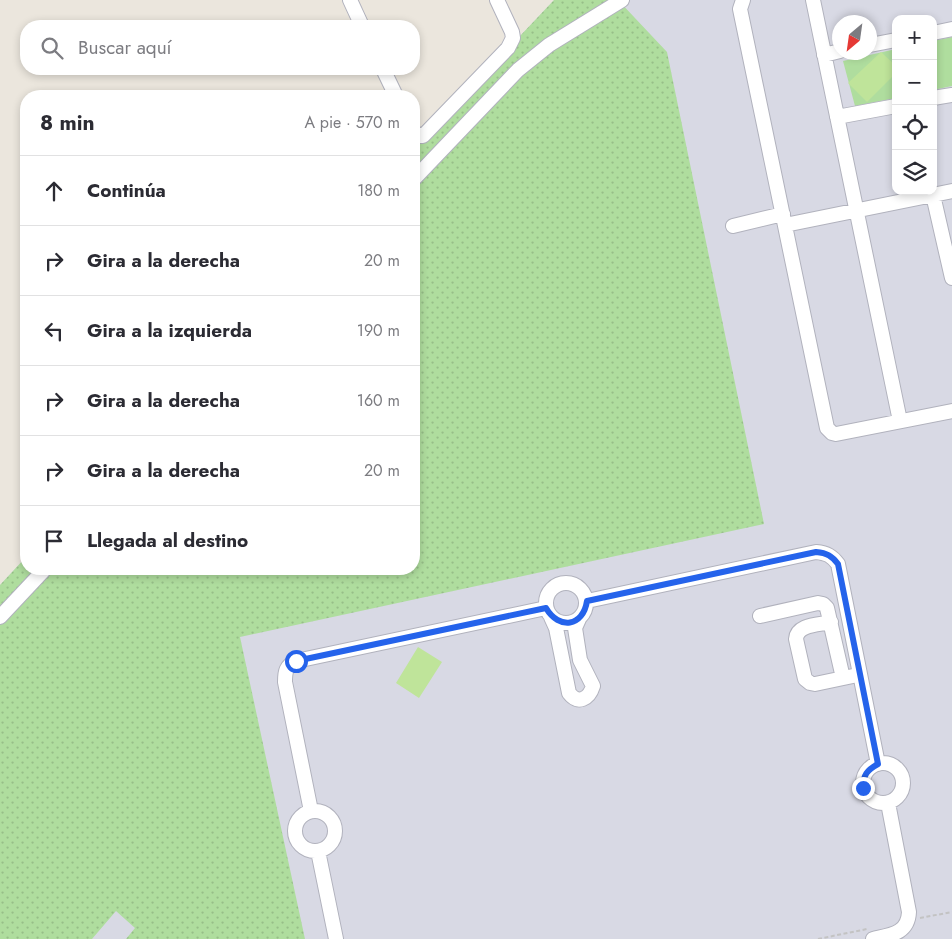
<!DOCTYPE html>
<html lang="es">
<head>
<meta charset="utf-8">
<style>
  :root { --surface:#fff; --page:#f7f7f7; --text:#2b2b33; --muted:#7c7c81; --line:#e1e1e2 }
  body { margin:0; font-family:Jost,sans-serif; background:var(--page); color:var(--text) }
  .controls { position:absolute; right:15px; top:15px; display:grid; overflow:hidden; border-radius:10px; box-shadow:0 2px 8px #0003 }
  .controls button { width:45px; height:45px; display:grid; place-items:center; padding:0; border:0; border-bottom:1px solid var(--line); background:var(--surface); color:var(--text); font:25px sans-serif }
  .compass { position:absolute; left:832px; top:15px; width:45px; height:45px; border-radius:50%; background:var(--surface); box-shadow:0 2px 8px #0003; rotate:209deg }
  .stop { position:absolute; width:15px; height:15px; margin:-11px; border:4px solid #2563eb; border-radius:50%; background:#fff }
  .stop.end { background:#2563eb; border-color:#fff; box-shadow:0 1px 5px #0008 }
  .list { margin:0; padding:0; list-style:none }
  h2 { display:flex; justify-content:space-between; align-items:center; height:65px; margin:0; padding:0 20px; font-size:21px }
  h2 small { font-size:16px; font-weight:400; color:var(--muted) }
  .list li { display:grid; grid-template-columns:32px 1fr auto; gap:15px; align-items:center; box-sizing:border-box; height:70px; padding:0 20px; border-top:1px solid var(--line) }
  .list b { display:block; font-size:19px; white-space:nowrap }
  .list em { font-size:16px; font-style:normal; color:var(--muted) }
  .icon { flex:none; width:28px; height:28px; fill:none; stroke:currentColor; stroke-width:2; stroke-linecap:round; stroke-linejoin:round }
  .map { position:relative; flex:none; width:952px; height:939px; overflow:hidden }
  .search { position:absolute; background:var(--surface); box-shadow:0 2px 8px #0003; left:20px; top:20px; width:400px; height:55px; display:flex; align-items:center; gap:12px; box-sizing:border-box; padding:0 18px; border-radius:20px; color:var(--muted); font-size:19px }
  .panel { position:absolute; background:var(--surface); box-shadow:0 2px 8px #0003; left:20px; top:90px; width:400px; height:485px; border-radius:20px }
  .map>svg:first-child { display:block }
  .airport { fill:#d8d9e4; fill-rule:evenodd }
  .grass { fill:url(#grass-dots) }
  .park { fill:#afdd9e }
  .pitch { fill:#bfe49a }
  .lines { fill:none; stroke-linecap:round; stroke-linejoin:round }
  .minor-casing { stroke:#b1b2bd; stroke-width:16 }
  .path { stroke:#c3c3c3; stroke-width:2; stroke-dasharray:4 2.5; stroke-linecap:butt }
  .minor { stroke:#fff; stroke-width:14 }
  .route { stroke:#2563eb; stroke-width:6 }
</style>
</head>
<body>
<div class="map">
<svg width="952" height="939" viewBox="0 0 952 939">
  <defs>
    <pattern id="grass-dots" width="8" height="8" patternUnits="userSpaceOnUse" patternTransform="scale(1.25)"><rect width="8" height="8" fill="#afdd9e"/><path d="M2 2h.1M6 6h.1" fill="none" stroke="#97be88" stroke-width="1.8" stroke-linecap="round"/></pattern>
  </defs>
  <rect width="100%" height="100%" fill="#ebe6dd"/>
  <path class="airport" d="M 554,0 L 952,0 L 952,939 L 0,939 L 0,585 L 26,557 L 26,569 L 414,569 L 414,148 ZM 896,19 L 933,19 L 933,191 L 896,191 ZM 840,22 L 870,22 L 870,52 L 840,52 Z"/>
  <path class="grass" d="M 554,0 L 618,0 L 667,52 L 764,524 L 240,637 L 305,939 L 126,939 L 135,928 L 116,911 L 92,939 L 0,939 L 0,585 L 26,557 L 26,569 L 414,569 L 414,148 Z"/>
  <path class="park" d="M 952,37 L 952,86 L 933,90 L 933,41 Z
    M 896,49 L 896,98 L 855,106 L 843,61 Z"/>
  <path class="pitch" d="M 881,52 L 896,66 L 896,73 L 867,102 L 848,83 Z
    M 418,647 L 442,662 L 419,698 L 396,683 Z"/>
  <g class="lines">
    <g class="minor-casing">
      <path id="minor" d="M 350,0 L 362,26
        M 743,0 L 740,9 L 827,428 L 832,433 L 836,434 L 952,411
        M 813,0 L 900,421
        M 933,33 L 952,29
        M 870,45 L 896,40
        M 824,55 L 840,51
        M 383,69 L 396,96
        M 933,98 L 952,95
        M 837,117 L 896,106
        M 414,132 L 420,136 L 423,136 L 508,48 L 513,38 L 512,32 L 497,0
        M 414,179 L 518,70 L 549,45 L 622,0
        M 933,195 L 952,278
        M 785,225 L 952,191
        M 733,226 L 783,214
        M546 603a20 20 0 1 1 40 0a20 20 0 1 1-40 0Z
        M 587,601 L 816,552 C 827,553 832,556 838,564 L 878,764
        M 760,616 L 818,603 L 823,604 L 827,608 L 843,678
        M 0,617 L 45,569
        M 551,617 L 556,628 L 569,693 C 578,705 589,699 593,686 L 580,660 L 575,628 L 579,619
        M 831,622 C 819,625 797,624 796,639 L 805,679 L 810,683 L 815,684 L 853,676
        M863 783a20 20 0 1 1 40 0a20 20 0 1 1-40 0Z
        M295 831a20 20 0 1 1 40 0a20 20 0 1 1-40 0Z
        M 311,811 L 285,682 C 285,671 286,666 296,661 L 546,608
        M 318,851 L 336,939
        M 873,939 C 890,935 908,934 909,912 L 888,803"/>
    </g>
    <path class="path" d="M 920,918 L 952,912
      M 818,939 L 867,929"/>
    <use href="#minor" class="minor"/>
  </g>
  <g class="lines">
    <path class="route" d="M 296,661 L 546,608 C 559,630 583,627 587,601 L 816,552 C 827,553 832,556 838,564 L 878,764 C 867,770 863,775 863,788"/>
  </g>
</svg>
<div class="controls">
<button>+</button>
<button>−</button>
<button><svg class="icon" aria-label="locate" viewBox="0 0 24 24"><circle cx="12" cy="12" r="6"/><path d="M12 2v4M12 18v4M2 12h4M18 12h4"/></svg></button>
<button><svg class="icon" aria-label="layers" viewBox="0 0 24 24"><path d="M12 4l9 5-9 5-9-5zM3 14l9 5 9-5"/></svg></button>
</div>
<svg class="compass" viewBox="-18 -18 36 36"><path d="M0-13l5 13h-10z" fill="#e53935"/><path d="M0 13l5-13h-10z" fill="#7c7c81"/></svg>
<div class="stop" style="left:296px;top:661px"></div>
<div class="stop end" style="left:863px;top:788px"></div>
<div class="search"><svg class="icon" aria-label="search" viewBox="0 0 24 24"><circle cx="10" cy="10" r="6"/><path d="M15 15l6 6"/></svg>Buscar aquí</div>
<section class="panel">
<h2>8 min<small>A pie · 570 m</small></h2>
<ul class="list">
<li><svg class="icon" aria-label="ahead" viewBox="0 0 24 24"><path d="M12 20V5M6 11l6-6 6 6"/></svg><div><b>Continúa</b></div><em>180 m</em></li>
<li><svg class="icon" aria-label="right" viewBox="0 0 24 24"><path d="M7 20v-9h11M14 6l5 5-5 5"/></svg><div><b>Gira a la derecha</b></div><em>20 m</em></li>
<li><svg class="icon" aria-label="left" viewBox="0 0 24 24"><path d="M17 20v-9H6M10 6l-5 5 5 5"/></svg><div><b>Gira a la izquierda</b></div><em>190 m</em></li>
<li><svg class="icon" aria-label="right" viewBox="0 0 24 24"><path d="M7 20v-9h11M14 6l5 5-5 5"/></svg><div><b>Gira a la derecha</b></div><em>160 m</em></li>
<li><svg class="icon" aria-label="right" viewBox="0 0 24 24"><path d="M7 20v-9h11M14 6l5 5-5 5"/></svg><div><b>Gira a la derecha</b></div><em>20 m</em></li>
<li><svg class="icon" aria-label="arrive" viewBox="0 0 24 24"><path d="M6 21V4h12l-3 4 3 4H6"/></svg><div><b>Llegada al destino</b></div></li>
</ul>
</section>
</div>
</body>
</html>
